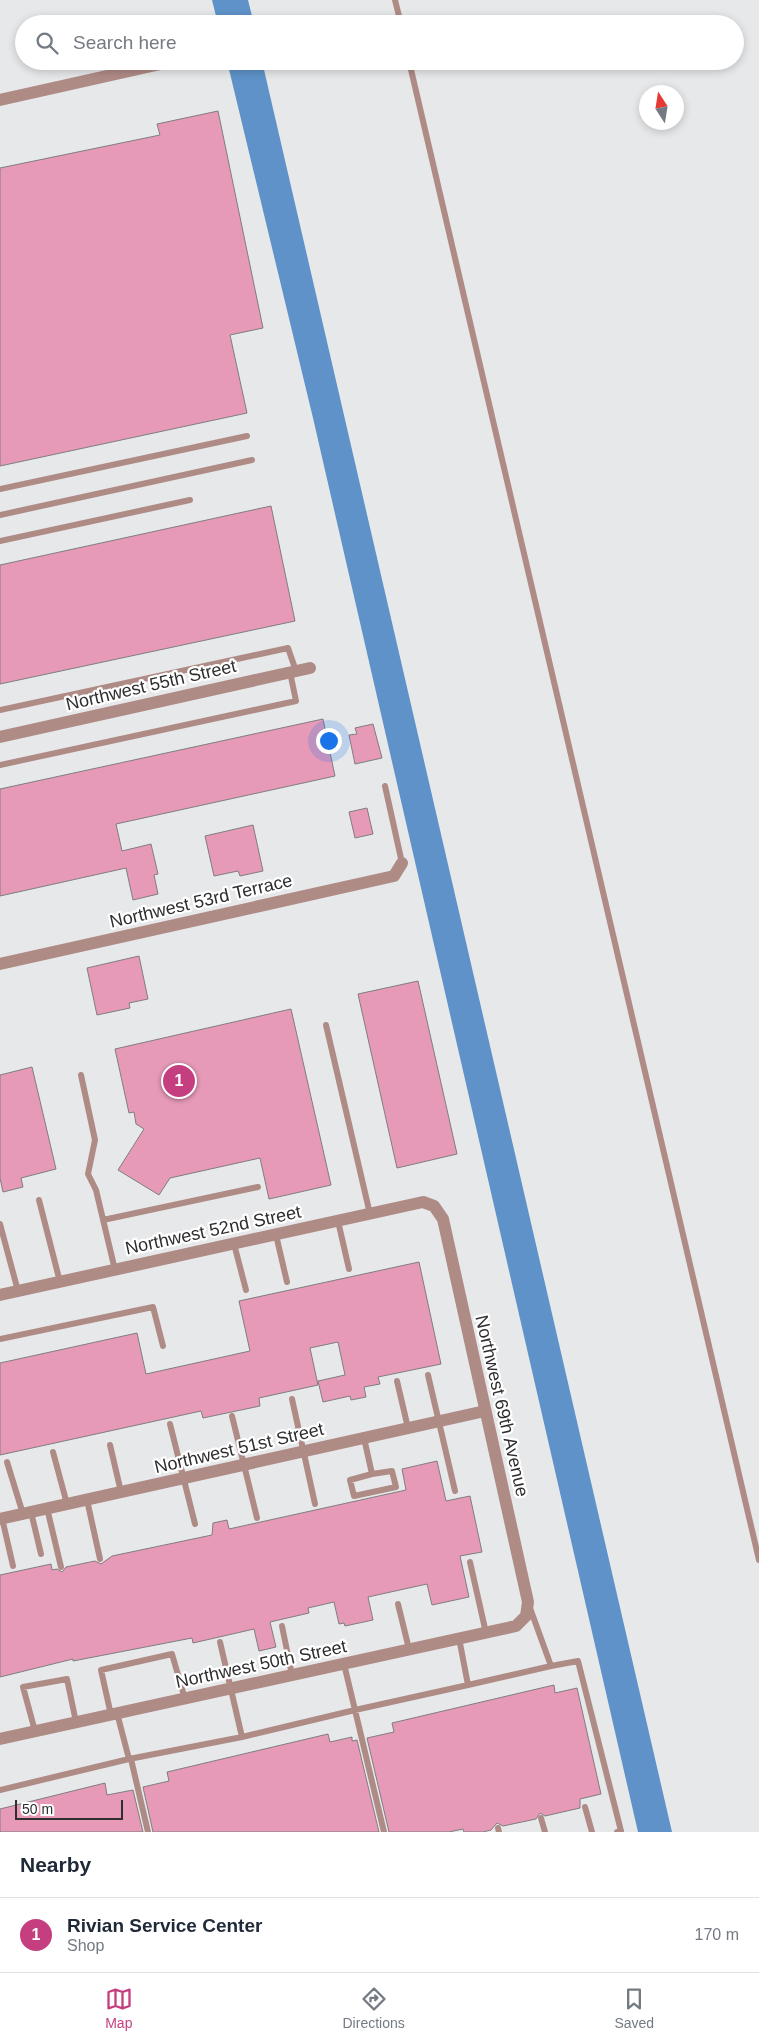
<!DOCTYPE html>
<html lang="en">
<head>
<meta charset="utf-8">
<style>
  :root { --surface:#fff; --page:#f6f6f7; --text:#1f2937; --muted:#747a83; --line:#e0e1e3; --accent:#c53f80 }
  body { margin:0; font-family:Arial,sans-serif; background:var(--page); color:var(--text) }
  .compass { position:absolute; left:639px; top:85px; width:45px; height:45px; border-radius:50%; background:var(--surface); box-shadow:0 2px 8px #0003; rotate:348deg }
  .scale { position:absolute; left:15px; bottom:12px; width:108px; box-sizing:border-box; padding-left:5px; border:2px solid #2e2e2f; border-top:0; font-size:14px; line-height:18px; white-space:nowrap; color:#2e2e2f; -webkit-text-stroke:4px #fff; paint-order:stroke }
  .you { position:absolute; left:328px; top:740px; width:18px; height:18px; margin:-12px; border:4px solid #fff; border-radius:50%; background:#1a73e8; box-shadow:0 0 0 8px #1a73e833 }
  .badge { display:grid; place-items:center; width:32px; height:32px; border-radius:50%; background:var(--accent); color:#fff; font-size:16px; font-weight:700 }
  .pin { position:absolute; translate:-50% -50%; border:2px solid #fff; box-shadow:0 1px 5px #0006 }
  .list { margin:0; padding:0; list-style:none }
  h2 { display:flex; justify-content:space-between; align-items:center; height:65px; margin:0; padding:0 20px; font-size:21px }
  h2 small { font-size:16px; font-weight:400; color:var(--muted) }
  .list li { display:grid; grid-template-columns:32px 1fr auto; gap:15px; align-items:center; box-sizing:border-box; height:75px; padding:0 20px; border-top:1px solid var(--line) }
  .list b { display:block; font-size:19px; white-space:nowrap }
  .list p { margin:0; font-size:16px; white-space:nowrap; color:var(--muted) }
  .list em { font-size:16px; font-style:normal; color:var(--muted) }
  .icon { flex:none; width:28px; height:28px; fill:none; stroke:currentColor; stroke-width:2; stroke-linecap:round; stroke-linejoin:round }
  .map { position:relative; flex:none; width:759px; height:1832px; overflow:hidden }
  .search { position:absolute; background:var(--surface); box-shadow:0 2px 8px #0003; left:15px; right:15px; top:15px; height:55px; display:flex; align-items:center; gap:12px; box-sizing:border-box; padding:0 18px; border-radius:28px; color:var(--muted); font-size:19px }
  .sheet { height:140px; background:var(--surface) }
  nav { display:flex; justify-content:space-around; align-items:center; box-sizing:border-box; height:70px; border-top:1px solid var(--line); background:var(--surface); font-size:14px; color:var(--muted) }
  nav a { display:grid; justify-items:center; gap:2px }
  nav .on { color:var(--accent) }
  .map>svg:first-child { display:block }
  .water { fill:#5e92c8 }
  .building { fill:#e79ab8; stroke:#7f7d7d }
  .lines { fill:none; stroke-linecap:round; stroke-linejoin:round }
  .lane { stroke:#af8b86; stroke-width:6 }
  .street { stroke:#af8b86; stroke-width:12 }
  .labels { text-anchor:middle; stroke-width:4.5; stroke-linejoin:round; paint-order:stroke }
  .street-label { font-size:18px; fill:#2e2e2f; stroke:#fff }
</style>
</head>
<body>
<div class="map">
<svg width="759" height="1832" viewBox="0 0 759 1832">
  <rect width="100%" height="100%" fill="#e7e8ea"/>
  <path class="water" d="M 212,0 L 248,0 L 254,24 L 218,24 Z
    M 227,61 L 262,61 L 672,1832 L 638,1832 L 313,418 Z"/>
  <path class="building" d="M 218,111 L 263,328 L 230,335 L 247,413 L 0,466 L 0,168 L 160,135 L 157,124 Z
    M 271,506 L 295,621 L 0,684 L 0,565 Z
    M 323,719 L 335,776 L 116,824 L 122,851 L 151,844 L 158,874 L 154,875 L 158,894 L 133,900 L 126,868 L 0,896 L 0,789 Z
    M 373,724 L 382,758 L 355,764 L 349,735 L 357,734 L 355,728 Z
    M 367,808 L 373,834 L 355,838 L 349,812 Z
    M 253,825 L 263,871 L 240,876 L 238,871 L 214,876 L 205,836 Z
    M 139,956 L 148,999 L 129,1003 L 130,1008 L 97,1015 L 87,968 Z
    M 418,981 L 457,1154 L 397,1168 L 358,994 Z
    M 291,1009 L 331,1185 L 269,1199 L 260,1158 L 170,1178 L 159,1195 L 118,1170 L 144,1129 L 136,1124 L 134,1112 L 129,1113 L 115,1049 Z
    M 32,1067 L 56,1169 L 21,1178 L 23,1187 L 3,1192 L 0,1178 L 0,1075 Z
    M 419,1262 L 441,1364 L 378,1377 L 380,1384 L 364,1387 L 366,1397 L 351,1400 L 350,1396 L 323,1402 L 318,1381 L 345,1375 L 338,1342 L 310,1348 L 318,1385 L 259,1398 L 260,1406 L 203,1418 L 201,1411 L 0,1455 L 0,1363 L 137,1333 L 146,1374 L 250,1351 L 239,1301 Z
    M 437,1461 L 446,1501 L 470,1496 L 482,1552 L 460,1556 L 469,1597 L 432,1605 L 427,1584 L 368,1597 L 373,1620 L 345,1626 L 344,1623 L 339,1624 L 334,1602 L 308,1608 L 309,1613 L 270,1622 L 276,1647 L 259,1651 L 254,1629 L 193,1643 L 192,1638 L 73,1661 L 73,1659 L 0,1677 L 0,1575 L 51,1564 L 52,1570 L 57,1569 L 62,1572 L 66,1567 L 95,1561 L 101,1564 L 112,1556 L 212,1535 L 213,1523 L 227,1520 L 229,1529 L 406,1490 L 402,1469 Z
    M 554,1685 L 555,1693 L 577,1688 L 601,1794 L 580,1799 L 580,1808 L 545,1816 L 540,1813 L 536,1819 L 503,1826 L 497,1823 L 491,1830 L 483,1832 L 464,1832 L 463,1829 L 449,1832 L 389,1832 L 367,1738 L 394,1732 L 392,1723 Z
    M 328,1734 L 330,1742 L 352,1737 L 352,1741 L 357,1740 L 379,1832 L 153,1832 L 143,1787 L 169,1781 L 167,1772 Z
    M 105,1783 L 107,1795 L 133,1790 L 143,1832 L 0,1832 L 0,1809 Z"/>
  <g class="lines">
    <path class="lane" d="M 395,0 L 401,24
      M 409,61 L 759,1560
      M 0,489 L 247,436
      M 0,515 L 252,460
      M 0,541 L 190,500
      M 0,710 L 288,648 L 296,671
      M 0,765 L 296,701 L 290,672
      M 385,786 L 402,863
      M 326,1025 L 370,1214
      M 81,1075 L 95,1140 L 88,1174 L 96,1190 L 115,1270
      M 39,1200 L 60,1282
      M 103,1220 L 258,1187
      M 338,1221 L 349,1269
      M 0,1224 L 18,1291
      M 276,1235 L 287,1282
      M 234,1244 L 246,1290
      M 0,1339 L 153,1307 L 163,1346
      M 428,1375 L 455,1491
      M 397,1381 L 408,1428
      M 292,1399 L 315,1504
      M 232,1416 L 257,1518
      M 170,1424 L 195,1524
      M 364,1438 L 372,1474 L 350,1480 L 354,1496 L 396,1487 L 392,1471 L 372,1474
      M 110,1445 L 121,1492
      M 53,1452 L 67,1504
      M 7,1462 L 23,1514
      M 87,1500 L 100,1559
      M 47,1508 L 61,1567
      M 31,1512 L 41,1554
      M 2,1518 L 13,1566
      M 470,1562 L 486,1633
      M 398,1604 L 409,1649
      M 282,1626 L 292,1675
      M 551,1666 L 578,1661 L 621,1831 L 617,1832
      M 468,1685 L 551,1666 L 530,1608
      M 111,1715 L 101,1670 L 172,1654 L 185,1699
      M 35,1731 L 23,1687 L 67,1679 L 76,1722
      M 242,1737 L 355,1710 L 344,1664
      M 129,1759 L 242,1737 L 220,1642
      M 131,1759 L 148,1832
      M 0,1790 L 129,1759 L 117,1713
      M 585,1807 L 592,1832
      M 541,1818 L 545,1832
      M 498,1828 L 499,1832
      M 384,1832 L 355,1710 L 468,1685 L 459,1638"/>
    <path class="street" d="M 0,100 L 174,61
      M 0,737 L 310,668
      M 0,964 L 394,876 L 402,863
      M 0,1295 L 423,1202 L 434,1206 L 443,1219 L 528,1602 L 526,1616 L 516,1626 L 0,1739
      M 0,1519 L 485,1411"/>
  </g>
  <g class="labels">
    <g class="street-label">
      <text transform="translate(151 685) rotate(-13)" y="6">Northwest 55th Street</text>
      <text transform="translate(201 901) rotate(-13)" y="6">Northwest 53rd Terrace</text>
      <text transform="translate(213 1230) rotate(-12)" y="6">Northwest 52nd Street</text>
      <text transform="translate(502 1406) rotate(77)" y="6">Northwest 69th Avenue</text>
      <text transform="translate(239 1448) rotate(-13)" y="6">Northwest 51st Street</text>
      <text transform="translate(261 1664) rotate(-12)" y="6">Northwest 50th Street</text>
    </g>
  </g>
</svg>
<svg class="compass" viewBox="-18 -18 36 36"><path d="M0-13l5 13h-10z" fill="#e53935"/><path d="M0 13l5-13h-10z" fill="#747a83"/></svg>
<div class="scale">50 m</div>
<div class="you"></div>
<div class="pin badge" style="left:179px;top:1081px">1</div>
<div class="search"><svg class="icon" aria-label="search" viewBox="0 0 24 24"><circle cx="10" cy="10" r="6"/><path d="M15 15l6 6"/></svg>Search here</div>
</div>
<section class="sheet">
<h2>Nearby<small></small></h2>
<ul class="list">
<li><span class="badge">1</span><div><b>Rivian Service Center</b><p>Shop</p></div><em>170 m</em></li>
</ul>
</section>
<nav>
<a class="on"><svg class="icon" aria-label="map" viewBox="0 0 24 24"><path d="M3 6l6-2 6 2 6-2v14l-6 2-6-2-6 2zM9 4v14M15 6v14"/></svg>Map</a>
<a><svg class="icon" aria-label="directions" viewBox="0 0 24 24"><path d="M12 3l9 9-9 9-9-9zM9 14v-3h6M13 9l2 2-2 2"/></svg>Directions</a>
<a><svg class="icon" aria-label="saved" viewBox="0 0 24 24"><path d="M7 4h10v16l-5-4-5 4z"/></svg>Saved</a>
</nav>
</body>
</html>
